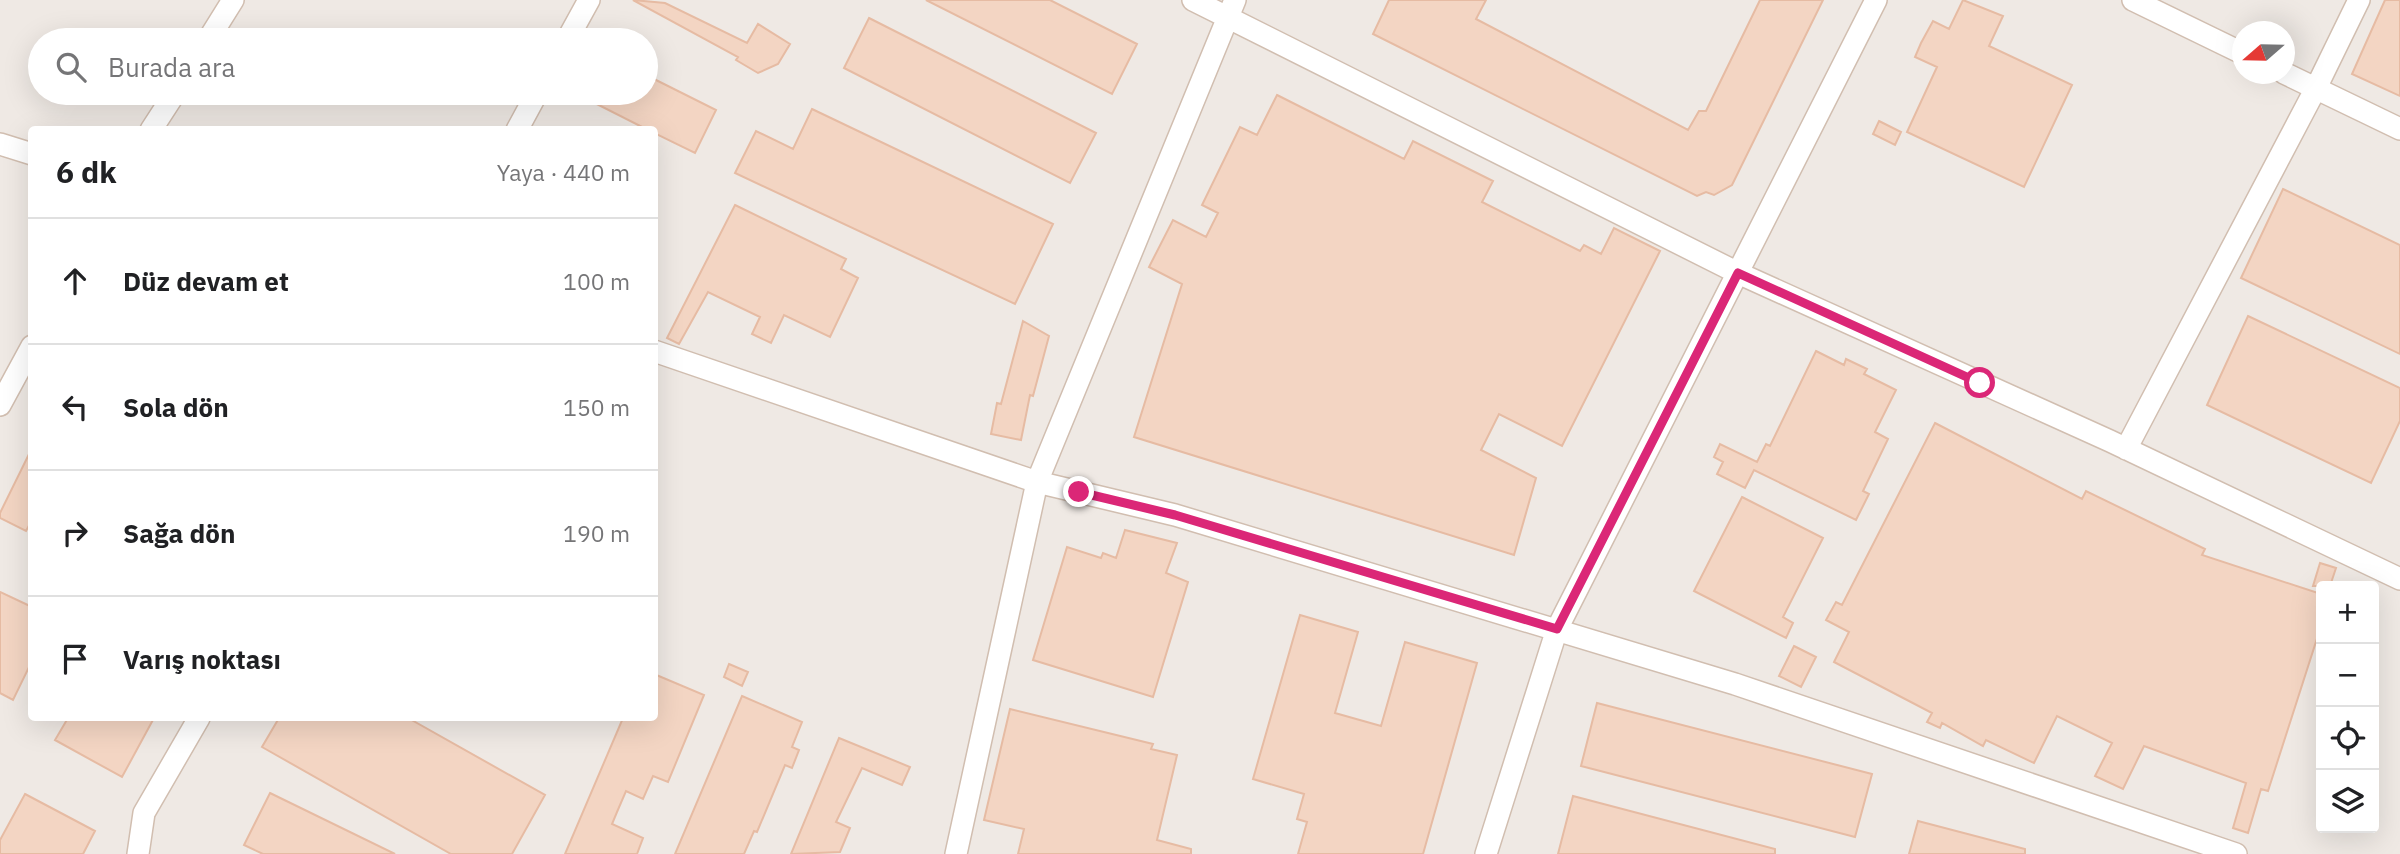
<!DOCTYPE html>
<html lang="tr">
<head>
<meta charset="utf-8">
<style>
  :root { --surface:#fff; --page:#f6f6f6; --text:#202124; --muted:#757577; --line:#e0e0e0 }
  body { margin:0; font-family:"IBM Plex Sans",sans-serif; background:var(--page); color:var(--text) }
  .controls { position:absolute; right:21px; bottom:21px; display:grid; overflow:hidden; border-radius:7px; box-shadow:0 7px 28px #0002 }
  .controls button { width:63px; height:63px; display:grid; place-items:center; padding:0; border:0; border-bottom:2px solid var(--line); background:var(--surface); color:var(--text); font:35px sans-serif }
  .compass { position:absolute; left:2232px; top:21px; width:63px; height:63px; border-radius:50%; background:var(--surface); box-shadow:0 7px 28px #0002; rotate:250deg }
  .stop { position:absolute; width:21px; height:21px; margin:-16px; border:5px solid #db2777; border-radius:50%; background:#fff }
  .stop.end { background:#db2777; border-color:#fff; box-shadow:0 2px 7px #0008 }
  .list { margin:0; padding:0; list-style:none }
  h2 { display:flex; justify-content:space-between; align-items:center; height:91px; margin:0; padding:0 28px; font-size:30px }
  h2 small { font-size:23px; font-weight:400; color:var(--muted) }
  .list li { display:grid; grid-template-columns:46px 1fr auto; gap:21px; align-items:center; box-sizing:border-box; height:126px; padding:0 28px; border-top:2px solid var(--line) }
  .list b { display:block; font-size:26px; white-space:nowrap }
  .list em { font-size:23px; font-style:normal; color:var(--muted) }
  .icon { flex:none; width:38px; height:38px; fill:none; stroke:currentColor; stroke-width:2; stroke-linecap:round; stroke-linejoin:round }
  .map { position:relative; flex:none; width:2400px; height:854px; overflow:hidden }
  .search { position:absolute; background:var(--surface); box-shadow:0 7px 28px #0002; left:28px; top:28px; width:630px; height:77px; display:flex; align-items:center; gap:18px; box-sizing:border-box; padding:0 24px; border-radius:38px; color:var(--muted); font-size:26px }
  .panel { position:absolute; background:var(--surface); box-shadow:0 7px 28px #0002; left:28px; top:126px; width:630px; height:595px; border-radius:7px }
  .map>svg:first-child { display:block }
  .industrial { fill:#efe9e4; fill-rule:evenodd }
  .building { fill:#f3d5c3; stroke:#e6bba3; stroke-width:2 }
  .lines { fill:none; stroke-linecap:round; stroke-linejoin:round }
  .minor-casing { stroke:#d1beb0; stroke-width:24 }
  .minor { stroke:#fff; stroke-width:21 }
  .route { stroke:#db2777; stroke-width:9 }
</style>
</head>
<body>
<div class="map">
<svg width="2400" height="854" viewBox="0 0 2400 854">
  <rect width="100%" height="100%" fill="#fdf6ec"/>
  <path class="industrial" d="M 0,0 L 2400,0 L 2400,854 L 0,854 ZM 2242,32 L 2284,32 L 2284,74 L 2242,74 ZM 40,40 L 646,40 L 646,93 L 40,93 ZM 32,130 L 654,130 L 654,718 L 32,718 ZM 2321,586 L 2374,586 L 2374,828 L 2321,828 Z"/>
  <path class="building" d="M 633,0 L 665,3 L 747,43 L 758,24 L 790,44 L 778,64 L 758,73 L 736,60 L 738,57 Z
    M 926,0 L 1050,0 L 1137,44 L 1112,94 Z
    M 1389,0 L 1486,0 L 1476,19 L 1688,130 L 1699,111 L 1706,111 L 1760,0 L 1823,0 L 1732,185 L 1714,195 L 1706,192 L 1697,196 L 1373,34 Z
    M 1963,0 L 2003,16 L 1989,46 L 2072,85 L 2024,187 L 1907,132 L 1937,67 L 1915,57 L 1921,43 L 1933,21 L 1949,29 Z
    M 2385,0 L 2400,0 L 2400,96 L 2352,74 Z
    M 869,18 L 1096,133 L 1070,183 L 844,68 Z
    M 646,75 L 716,110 L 695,153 L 654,133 L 654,130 L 648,130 L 575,93 L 646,93 Z
    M 1277,95 L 1404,159 L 1413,141 L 1493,181 L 1482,202 L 1580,251 L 1584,245 L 1601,254 L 1614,228 L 1660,251 L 1562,446 L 1499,414 L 1481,450 L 1536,478 L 1514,555 L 1134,437 L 1182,284 L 1149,267 L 1173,220 L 1206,237 L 1218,213 L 1202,205 L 1240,127 L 1257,135 Z
    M 812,109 L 1053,224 L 1015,304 L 735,173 L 756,131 L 793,149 Z
    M 1879,121 L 1901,132 L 1895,145 L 1873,134 Z
    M 2283,189 L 2400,245 L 2400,354 L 2241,278 Z
    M 735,205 L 846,259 L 841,269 L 858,278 L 830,337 L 784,315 L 771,343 L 752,334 L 760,317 L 708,292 L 679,344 L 667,338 Z
    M 2248,316 L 2400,388 L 2400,421 L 2371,483 L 2207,405 Z
    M 1023,321 L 1049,336 L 1033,396 L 1030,395 L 1021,440 L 991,434 L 997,403 L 1001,404 Z
    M 1816,351 L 1844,365 L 1846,359 L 1867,369 L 1864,374 L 1896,390 L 1875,432 L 1888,439 L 1863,491 L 1869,494 L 1856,520 L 1754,470 L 1745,488 L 1717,474 L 1723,462 L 1714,457 L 1720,444 L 1757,462 L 1766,444 L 1770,446 Z
    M 1935,423 L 2082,499 L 2086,491 L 2205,549 L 2202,555 L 2321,594 L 2321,626 L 2268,791 L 2261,789 L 2248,833 L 2233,828 L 2246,783 L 2144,746 L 2123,789 L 2095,776 L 2112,743 L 2057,716 L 2034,763 L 1986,740 L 1983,746 L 1942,723 L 1940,728 L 1927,722 L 1932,713 L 1834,662 L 1849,632 L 1826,620 L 1836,602 L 1842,605 Z
    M 32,448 L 32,520 L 26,531 L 0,518 L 0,513 Z
    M 1742,497 L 1823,538 L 1783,617 L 1793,623 L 1786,638 L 1694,591 Z
    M 1125,530 L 1177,543 L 1166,573 L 1188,582 L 1153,697 L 1033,660 L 1067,547 L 1101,558 L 1103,553 L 1116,558 Z
    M 2320,563 L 2336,568 L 2330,586 L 2313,586 Z
    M 0,592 L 32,607 L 32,661 L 13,700 L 0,693 Z
    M 1300,615 L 1358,632 L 1335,713 L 1381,726 L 1405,642 L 1477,663 L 1423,854 L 1298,854 L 1307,822 L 1297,819 L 1304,794 L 1253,779 Z
    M 1794,646 L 1816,657 L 1801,687 L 1779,676 Z
    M 729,664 L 748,672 L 742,686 L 724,677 Z
    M 654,674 L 704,695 L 668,782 L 653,776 L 643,799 L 626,791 L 617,812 L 612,824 L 643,838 L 637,854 L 565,854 L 623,718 L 654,718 Z
    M 742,696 L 802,722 L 792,747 L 799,750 L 792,768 L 785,765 L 757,832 L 754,831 L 744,854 L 675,854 Z
    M 1597,703 L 1872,774 L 1855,837 L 1581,766 Z
    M 1010,709 L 1153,744 L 1151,749 L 1177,755 L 1157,840 L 1191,849 L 1191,854 L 1018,854 L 1024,829 L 984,820 Z
    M 68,718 L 154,718 L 122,777 L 55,740 Z
    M 279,718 L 408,718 L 545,795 L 512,854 L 451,854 L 262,747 Z
    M 839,738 L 910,767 L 902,785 L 862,768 L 836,822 L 850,828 L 840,852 L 791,854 Z
    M 270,793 L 395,854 L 263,854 L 244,845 Z
    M 25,794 L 95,831 L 83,854 L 0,854 L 0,840 Z
    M 1573,796 L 1775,849 L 1775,854 L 1558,854 Z
    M 1918,821 L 2025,849 L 2025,854 L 1909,854 Z"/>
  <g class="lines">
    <g class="minor-casing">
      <path id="minor" d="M 1193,0 L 1738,273 L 2110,441 L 2400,579
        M 2133,0 L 2242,53
        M 208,40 L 233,0
        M 567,40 L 589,0
        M 2284,73 L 2400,129
        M 151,130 L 175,93
        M 517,130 L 537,93
        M 0,144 L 32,154
        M 654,351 L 1037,482 L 1175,515 L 1735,684 L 2236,854
        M 0,405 L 32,346
        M 2126,449 L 2316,88 L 2359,0
        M 138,854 L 144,813 L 199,718
        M 956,854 L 1037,482 L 1235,0
        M 1486,854 L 1557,629 L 1876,0"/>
    </g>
    <use href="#minor" class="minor"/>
  </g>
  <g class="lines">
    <path class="route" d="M 1079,492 L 1175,515 L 1557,629 L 1738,273 L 1980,383"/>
  </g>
</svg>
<div class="controls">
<button>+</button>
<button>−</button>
<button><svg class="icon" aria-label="locate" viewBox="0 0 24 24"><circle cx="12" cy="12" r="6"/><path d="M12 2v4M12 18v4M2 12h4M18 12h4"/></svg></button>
<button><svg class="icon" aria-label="layers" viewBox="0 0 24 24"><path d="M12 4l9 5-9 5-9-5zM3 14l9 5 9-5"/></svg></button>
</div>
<svg class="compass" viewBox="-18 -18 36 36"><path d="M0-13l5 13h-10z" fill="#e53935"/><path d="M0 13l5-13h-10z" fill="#757577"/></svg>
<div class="stop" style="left:1980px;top:383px"></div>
<div class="stop end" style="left:1079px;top:492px"></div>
<div class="search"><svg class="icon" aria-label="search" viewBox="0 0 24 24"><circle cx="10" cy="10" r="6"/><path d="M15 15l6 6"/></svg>Burada ara</div>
<section class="panel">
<h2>6 dk<small>Yaya · 440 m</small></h2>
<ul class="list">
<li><svg class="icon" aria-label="ahead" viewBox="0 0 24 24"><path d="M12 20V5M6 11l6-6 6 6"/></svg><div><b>Düz devam et</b></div><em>100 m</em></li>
<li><svg class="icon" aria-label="left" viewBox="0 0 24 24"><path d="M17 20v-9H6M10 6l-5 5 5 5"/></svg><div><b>Sola dön</b></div><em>150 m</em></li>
<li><svg class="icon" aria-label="right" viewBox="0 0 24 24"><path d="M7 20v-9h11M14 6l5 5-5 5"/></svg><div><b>Sağa dön</b></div><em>190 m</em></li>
<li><svg class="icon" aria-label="arrive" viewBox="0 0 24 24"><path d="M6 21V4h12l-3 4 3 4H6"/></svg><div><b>Varış noktası</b></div></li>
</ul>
</section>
</div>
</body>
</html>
